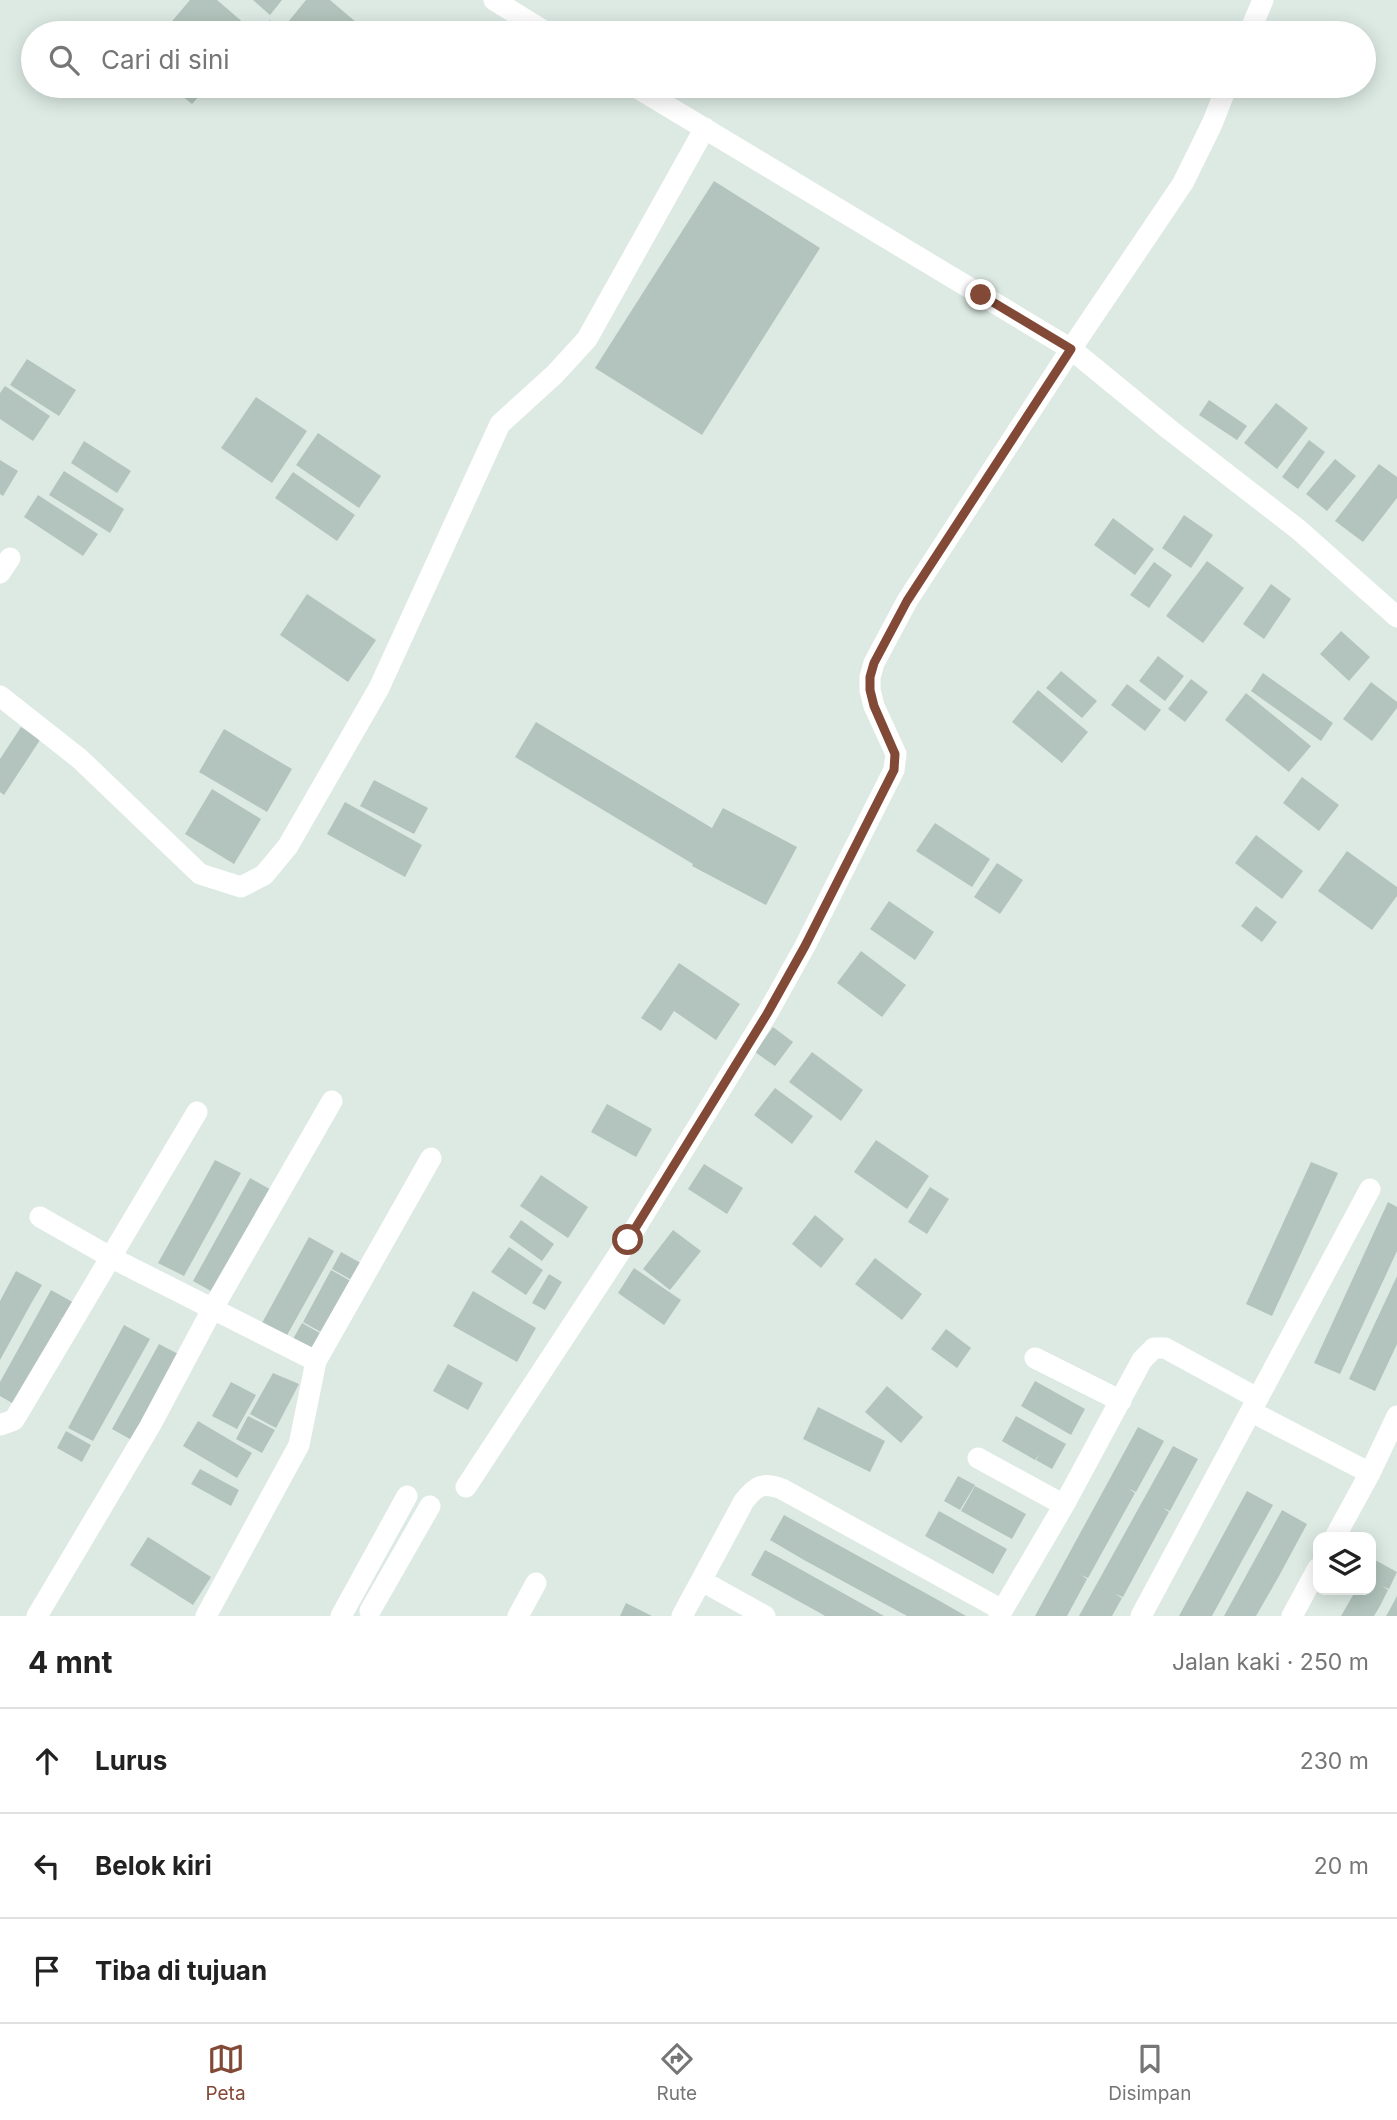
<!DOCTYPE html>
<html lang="id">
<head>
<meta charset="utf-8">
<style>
  :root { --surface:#fff; --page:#f2f2f2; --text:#222; --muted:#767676; --line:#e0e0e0; --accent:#824936 }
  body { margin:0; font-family:Inter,sans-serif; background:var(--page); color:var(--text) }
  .controls { position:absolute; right:21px; bottom:21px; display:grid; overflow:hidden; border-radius:14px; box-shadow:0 4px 18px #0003 }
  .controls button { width:63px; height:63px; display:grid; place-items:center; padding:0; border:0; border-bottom:2px solid var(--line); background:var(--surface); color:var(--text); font:35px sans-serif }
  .stop { position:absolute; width:21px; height:21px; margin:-16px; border:5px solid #824936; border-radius:50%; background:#fff }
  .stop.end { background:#824936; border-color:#fff; box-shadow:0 2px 7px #0008 }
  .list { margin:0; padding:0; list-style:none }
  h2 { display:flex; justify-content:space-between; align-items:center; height:91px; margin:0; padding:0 28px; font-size:30px }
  h2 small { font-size:23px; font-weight:400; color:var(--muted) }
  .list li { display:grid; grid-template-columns:46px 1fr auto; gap:21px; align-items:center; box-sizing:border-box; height:105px; padding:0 28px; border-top:2px solid var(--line) }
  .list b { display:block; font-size:26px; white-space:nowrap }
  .list em { font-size:23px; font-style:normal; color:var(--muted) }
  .icon { flex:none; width:38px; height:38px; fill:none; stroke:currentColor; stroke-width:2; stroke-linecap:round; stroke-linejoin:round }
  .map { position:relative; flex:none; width:1397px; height:1616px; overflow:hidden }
  .search { position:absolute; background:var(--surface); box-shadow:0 4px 18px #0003; left:21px; right:21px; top:21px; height:77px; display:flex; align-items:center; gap:18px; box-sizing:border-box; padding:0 24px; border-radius:38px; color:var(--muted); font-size:26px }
  .sheet { height:406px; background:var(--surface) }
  nav { display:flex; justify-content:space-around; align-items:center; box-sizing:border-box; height:98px; border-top:2px solid var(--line); background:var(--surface); font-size:19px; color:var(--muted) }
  nav a { display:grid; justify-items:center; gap:4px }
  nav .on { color:var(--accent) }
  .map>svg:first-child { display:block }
  .building { fill:#b2c4bd }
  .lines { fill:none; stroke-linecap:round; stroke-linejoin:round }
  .minor { stroke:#fff; stroke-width:21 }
  .route { stroke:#824936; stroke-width:9 }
</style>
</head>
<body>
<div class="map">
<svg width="1397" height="1616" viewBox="0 0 1397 1616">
  <rect width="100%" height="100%" fill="#ddeae4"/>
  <path class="building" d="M 190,0 L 217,0 L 253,31 L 252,33 L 162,33 Z
    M 253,0 L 282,0 L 270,15 Z
    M 306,0 L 330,0 L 357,23 L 348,33 L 292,33 L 284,27 Z
    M 270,20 L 286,33 L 259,33 Z
    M 170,86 L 208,86 L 192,104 Z
    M 714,181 L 820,248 L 702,435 L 595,368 Z
    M 27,359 L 76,390 L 59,416 L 10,385 Z
    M 5,386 L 50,416 L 33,441 L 0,419 L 0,393 Z
    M 256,397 L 307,431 L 272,483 L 221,448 Z
    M 1209,400 L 1247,426 L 1237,440 L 1199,415 Z
    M 1276,403 L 1308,428 L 1277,469 L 1244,443 Z
    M 318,433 L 381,476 L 359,508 L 296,465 Z
    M 1309,440 L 1325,452 L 1298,489 L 1282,477 Z
    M 84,441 L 131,471 L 117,493 L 71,463 Z
    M 1335,459 L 1356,476 L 1327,511 L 1306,494 Z
    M 0,460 L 18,471 L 3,496 L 0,494 Z
    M 1379,464 L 1397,477 L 1397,498 L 1363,542 L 1335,521 Z
    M 64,471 L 124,509 L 110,533 L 49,495 Z
    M 293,472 L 355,515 L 337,541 L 275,498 Z
    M 38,495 L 98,534 L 83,556 L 24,517 Z
    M 1184,515 L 1213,535 L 1191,568 L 1162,548 Z
    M 1113,518 L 1154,549 L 1135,575 L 1094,545 Z
    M 1207,561 L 1244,588 L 1203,643 L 1166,616 Z
    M 1154,562 L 1172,575 L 1149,608 L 1130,595 Z
    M 1271,584 L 1291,599 L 1264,639 L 1243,624 Z
    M 307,594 L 376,640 L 348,682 L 280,635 Z
    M 1341,631 L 1370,657 L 1349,681 L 1320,654 Z
    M 1158,656 L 1184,676 L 1165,701 L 1139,681 Z
    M 1061,671 L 1097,701 L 1082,718 L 1046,688 Z
    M 1263,673 L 1333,723 L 1321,741 L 1251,691 Z
    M 1191,679 L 1208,692 L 1185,722 L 1168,709 Z
    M 1371,682 L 1397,702 L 1397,708 L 1372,741 L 1343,719 Z
    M 1127,684 L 1161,710 L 1145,731 L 1111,705 Z
    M 1038,690 L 1088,732 L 1062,763 L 1012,722 Z
    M 1246,693 L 1311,746 L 1289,772 L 1225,720 Z
    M 536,722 L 712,828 L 723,808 L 797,847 L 766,905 L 692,866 L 693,864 L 515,757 Z
    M 21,727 L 40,740 L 4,795 L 0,792 L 0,759 Z
    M 224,729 L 292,769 L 267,812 L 199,772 Z
    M 1302,777 L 1339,805 L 1319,831 L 1283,803 Z
    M 374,780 L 428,808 L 414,834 L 360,806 Z
    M 212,789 L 261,819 L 234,864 L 185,834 Z
    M 345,802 L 422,845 L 405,877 L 327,834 Z
    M 935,823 L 990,859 L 972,887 L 916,851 Z
    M 1256,835 L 1303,871 L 1282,899 L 1235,863 Z
    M 1347,851 L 1397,887 L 1397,896 L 1372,930 L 1318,891 Z
    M 997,863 L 1023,880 L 1000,914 L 974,897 Z
    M 889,901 L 934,932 L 915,960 L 870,929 Z
    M 1256,906 L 1277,922 L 1262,942 L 1241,926 Z
    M 861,951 L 906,985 L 882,1017 L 837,983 Z
    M 679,963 L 740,1004 L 716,1040 L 674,1011 L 661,1031 L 641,1018 Z
    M 773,1027 L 793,1042 L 775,1066 L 755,1052 Z
    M 812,1052 L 863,1090 L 841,1121 L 789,1082 Z
    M 775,1088 L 813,1116 L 792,1144 L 754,1115 Z
    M 607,1104 L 652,1129 L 636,1157 L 591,1132 Z
    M 876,1140 L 929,1176 L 907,1209 L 854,1172 Z
    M 215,1160 L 241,1173 L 184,1276 L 158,1263 L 187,1211 L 195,1215 L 187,1211 Z
    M 1311,1162 L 1338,1173 L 1272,1316 L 1246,1304 Z
    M 704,1164 L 743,1188 L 727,1214 L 688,1189 Z
    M 541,1175 L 588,1207 L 568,1238 L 520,1206 Z
    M 250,1178 L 275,1192 L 247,1244 L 239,1240 L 246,1245 L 218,1295 L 193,1281 Z
    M 930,1187 L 949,1199 L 927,1234 L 908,1222 Z
    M 1388,1202 L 1397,1207 L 1397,1251 L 1340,1374 L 1314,1363 Z
    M 815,1215 L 844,1239 L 821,1268 L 792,1244 Z
    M 521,1220 L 554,1244 L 542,1261 L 509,1237 Z
    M 673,1230 L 701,1251 L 670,1290 L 643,1269 Z
    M 309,1237 L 334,1251 L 286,1337 L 262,1323 Z
    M 509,1247 L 543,1270 L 526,1295 L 491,1272 Z
    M 341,1252 L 366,1266 L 357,1283 L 332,1269 Z
    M 875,1258 L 922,1294 L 902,1320 L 855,1284 Z
    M 634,1268 L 681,1300 L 664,1325 L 618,1293 Z
    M 331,1270 L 356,1284 L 328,1336 L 303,1322 Z
    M 16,1271 L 42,1285 L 32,1302 L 25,1299 L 32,1302 L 0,1360 L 0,1301 Z
    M 549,1274 L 562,1282 L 545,1310 L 532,1303 Z
    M 1397,1276 L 1397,1344 L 1375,1391 L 1349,1379 Z
    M 51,1290 L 76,1304 L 67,1320 L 59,1317 L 66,1321 L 19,1407 L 0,1396 L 0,1382 Z
    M 473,1291 L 536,1328 L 517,1362 L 453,1326 Z
    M 302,1323 L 327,1337 L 318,1353 L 293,1339 Z
    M 124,1325 L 150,1339 L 93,1441 L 68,1428 Z
    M 946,1329 L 971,1348 L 957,1368 L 931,1349 Z
    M 159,1344 L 184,1357 L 137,1443 L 112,1429 Z
    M 448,1364 L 483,1383 L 468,1410 L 433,1391 Z
    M 273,1373 L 299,1384 L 276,1428 L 250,1414 Z
    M 1035,1381 L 1085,1409 L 1071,1435 L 1021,1406 Z
    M 231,1382 L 256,1395 L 237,1429 L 212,1416 Z
    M 887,1386 L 923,1417 L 901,1443 L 865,1412 Z
    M 818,1407 L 885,1441 L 870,1472 L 803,1439 Z
    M 248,1416 L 275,1430 L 262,1453 L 236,1439 Z
    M 1016,1416 L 1066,1444 L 1052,1469 L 1036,1460 L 1040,1454 L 1035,1460 L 1002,1441 Z
    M 198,1421 L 252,1453 L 237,1478 L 183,1446 Z
    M 1138,1427 L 1164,1441 L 1136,1492 L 1129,1489 L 1135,1493 L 1088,1578 L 1081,1575 L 1087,1579 L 1067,1616 L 1035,1616 Z
    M 66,1431 L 91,1445 L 82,1462 L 57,1448 Z
    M 1173,1446 L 1198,1459 L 1179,1494 L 1170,1511 L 1163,1508 L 1169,1512 L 1123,1597 L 1115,1594 L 1122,1598 L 1112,1616 L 1079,1616 Z
    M 200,1469 L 239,1490 L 231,1506 L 191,1484 Z
    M 958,1476 L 975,1485 L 960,1510 L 944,1501 Z
    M 975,1486 L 1026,1514 L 1012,1539 L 961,1511 Z
    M 1247,1491 L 1273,1505 L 1244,1557 L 1212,1616 L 1179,1616 Z
    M 1282,1510 L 1307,1524 L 1279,1576 L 1256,1616 L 1224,1616 Z
    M 939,1511 L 1007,1549 L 993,1574 L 925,1536 Z
    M 784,1515 L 938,1600 L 966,1616 L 907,1616 L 804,1560 L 770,1540 Z
    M 148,1537 L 211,1577 L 193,1605 L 130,1565 Z
    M 765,1550 L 782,1559 L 884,1616 L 825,1616 L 820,1613 L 751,1575 Z
    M 1373,1559 L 1397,1572 L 1389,1589 L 1382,1586 L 1388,1590 L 1380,1606 L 1374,1616 L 1341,1616 L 1356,1590 L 1371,1590 L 1371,1563 Z
    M 1397,1596 L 1397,1616 L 1386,1616 L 1389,1611 Z
    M 626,1603 L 652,1616 L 620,1616 Z"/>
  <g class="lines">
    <path class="minor" d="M 494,0 L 547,33
      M 1249,33 L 1263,0
      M 634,86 L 1071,349 L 1170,430 L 1299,530 L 1397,617
      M 0,573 L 10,558
      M 0,696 L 80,759 L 200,874 L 241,887 L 264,875 L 288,846 L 379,688 L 500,424 L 555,374 L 587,339 L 705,128
      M 40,1217 L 112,1258 L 316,1361
      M 1035,1358 L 1121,1401
      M 1252,1412 L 1370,1473
      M 0,1425 L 14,1420 L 197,1112
      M 978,1458 L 1064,1505
      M 466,1487 L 628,1240 L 767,1014 L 805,946 L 894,770 L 896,754 L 874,706 L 870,690 L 870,677 L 874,663 L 907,601 L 1071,349 L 1183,183 L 1212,124 L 1227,86
      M 1335,1537 L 1370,1473 L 1397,1416
      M 702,1581 L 765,1616
      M 370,1611 L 430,1506
      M 37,1616 L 150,1426 L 213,1308 L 332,1101
      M 206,1616 L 299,1445 L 316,1361 L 431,1158
      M 341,1616 L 407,1496
      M 518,1616 L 536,1583
      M 682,1616 L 744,1501 C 757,1485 763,1482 782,1489 L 1002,1610
      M 999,1616 L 1064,1505 L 1142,1360 L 1154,1348 L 1165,1348 L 1257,1398
      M 1141,1616 L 1370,1189
      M 1292,1616 L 1318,1568"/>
  </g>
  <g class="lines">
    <path class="route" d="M 628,1240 L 767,1014 L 805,946 L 894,770 L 895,754 L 874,706 L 870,690 L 870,677 L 874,663 L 907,601 L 1071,349 L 981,295"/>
  </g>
</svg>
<div class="controls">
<button><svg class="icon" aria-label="layers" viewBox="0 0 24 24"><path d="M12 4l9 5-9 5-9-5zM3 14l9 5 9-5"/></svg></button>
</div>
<div class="stop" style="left:628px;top:1240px"></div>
<div class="stop end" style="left:981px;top:295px"></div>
<div class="search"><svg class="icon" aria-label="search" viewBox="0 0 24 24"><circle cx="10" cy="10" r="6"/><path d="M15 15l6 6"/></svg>Cari di sini</div>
</div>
<section class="sheet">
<h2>4 mnt<small>Jalan kaki · 250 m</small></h2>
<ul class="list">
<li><svg class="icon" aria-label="ahead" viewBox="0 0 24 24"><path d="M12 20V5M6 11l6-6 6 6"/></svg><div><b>Lurus</b></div><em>230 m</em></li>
<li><svg class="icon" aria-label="left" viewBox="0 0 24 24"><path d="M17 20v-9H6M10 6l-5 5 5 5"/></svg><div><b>Belok kiri</b></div><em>20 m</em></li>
<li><svg class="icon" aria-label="arrive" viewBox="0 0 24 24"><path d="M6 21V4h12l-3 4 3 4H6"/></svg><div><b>Tiba di tujuan</b></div></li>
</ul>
</section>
<nav>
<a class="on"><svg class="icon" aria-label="map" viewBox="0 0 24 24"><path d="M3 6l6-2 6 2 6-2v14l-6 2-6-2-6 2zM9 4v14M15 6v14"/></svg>Peta</a>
<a><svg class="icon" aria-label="directions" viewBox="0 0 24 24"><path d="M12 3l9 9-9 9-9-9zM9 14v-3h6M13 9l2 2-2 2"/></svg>Rute</a>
<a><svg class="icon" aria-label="saved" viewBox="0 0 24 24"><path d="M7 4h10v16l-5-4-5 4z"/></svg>Disimpan</a>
</nav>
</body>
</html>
